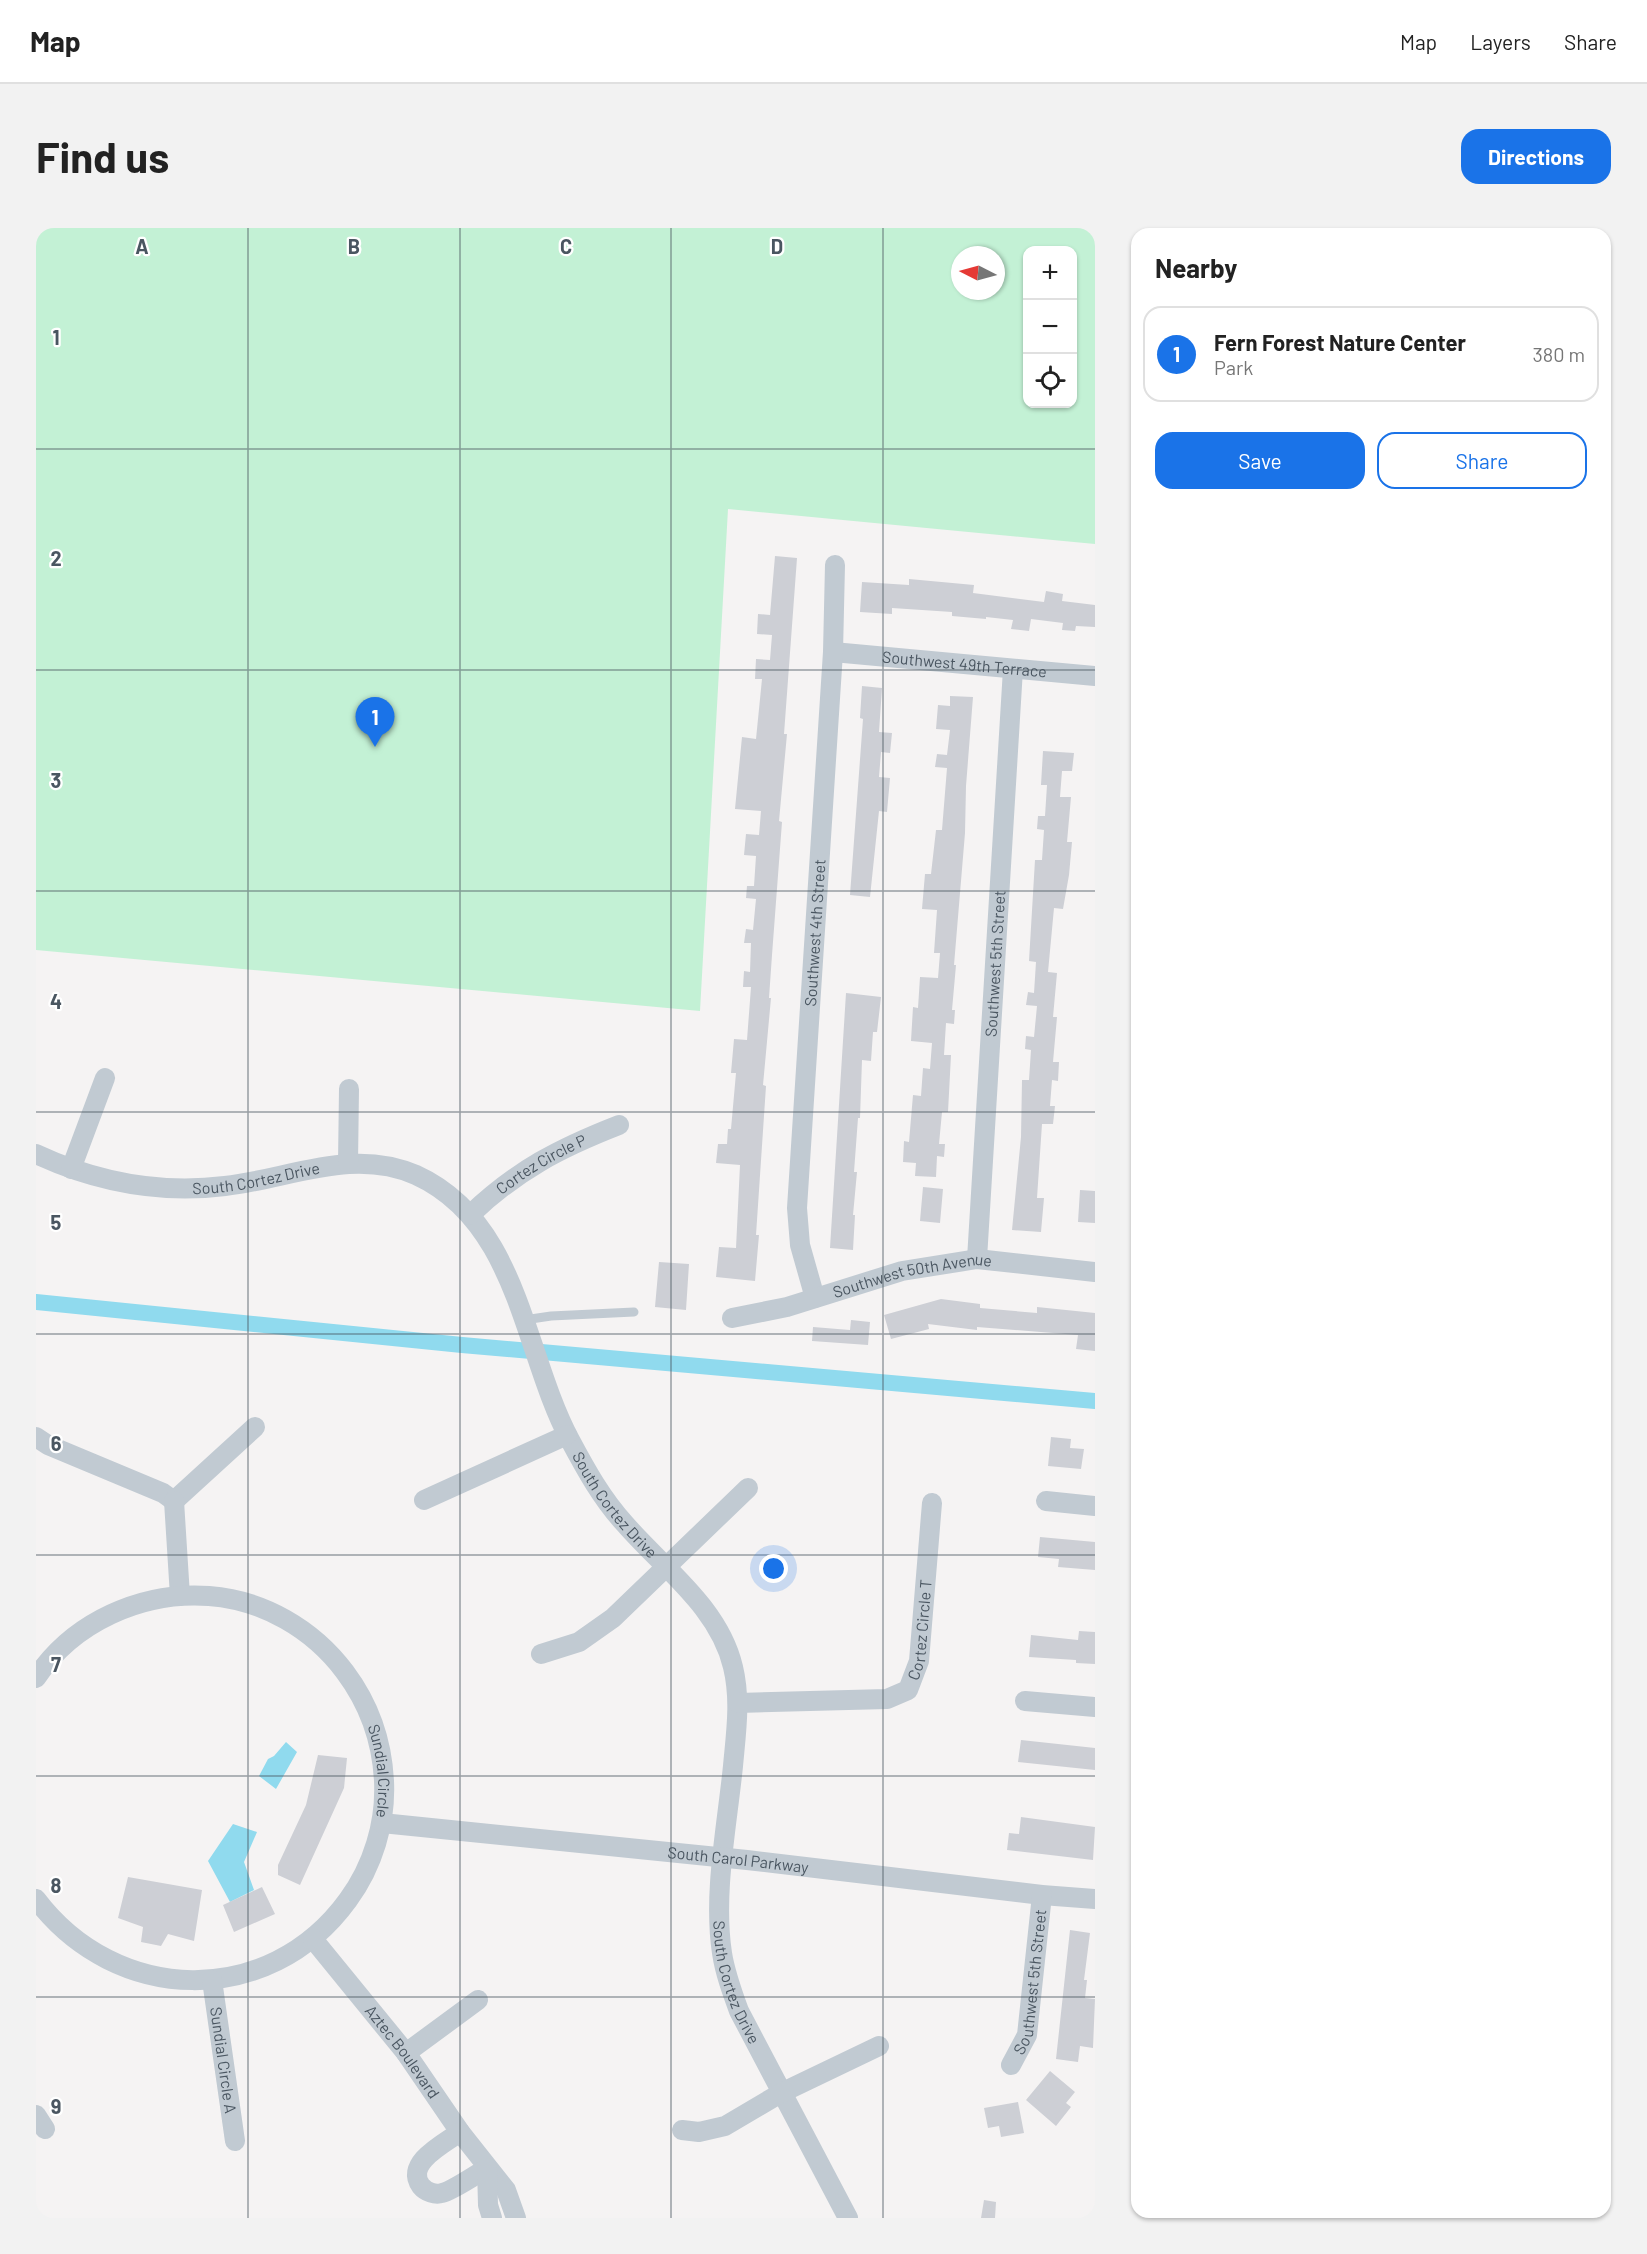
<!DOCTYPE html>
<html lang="en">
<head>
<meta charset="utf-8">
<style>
  :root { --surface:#fff; --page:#f2f2f2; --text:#222; --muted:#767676; --line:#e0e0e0; --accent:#1a73e8 }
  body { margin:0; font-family:Barlow,sans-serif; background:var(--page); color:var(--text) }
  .controls { position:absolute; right:18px; top:18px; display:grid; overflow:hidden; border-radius:12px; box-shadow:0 2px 4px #0004 }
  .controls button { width:54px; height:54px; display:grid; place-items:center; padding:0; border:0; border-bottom:2px solid var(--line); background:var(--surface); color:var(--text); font:30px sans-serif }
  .compass { position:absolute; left:915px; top:18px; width:54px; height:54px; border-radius:50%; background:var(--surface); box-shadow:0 2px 4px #0004; rotate:276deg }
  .you { position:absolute; left:738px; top:1341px; width:21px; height:21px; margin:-15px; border:4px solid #fff; border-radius:50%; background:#1a73e8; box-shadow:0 0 0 9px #1a73e833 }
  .badge { display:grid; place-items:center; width:39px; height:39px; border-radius:50%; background:var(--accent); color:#fff; font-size:20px; font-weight:700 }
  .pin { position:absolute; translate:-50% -50px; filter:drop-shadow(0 2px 3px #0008) }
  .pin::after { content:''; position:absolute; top:32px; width:21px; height:18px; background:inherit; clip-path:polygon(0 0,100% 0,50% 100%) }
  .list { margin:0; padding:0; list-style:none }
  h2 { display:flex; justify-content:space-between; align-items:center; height:78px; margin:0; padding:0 24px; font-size:26px }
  h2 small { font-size:20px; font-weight:400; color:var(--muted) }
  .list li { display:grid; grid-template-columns:39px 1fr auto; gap:18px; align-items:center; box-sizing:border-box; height:96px; margin:0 12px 12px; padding:0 12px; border:2px solid var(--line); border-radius:18px }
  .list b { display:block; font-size:22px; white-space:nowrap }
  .list p { margin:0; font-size:20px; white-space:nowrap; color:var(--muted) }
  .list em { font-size:20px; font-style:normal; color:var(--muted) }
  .actions { display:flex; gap:12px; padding:18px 24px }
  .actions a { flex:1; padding:14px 0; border:2px solid var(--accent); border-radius:18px; text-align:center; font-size:21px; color:var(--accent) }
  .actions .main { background:var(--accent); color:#fff }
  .icon { flex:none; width:33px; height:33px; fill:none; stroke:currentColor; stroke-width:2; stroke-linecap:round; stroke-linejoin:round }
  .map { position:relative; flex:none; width:1059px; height:1990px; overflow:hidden; border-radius:18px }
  header { display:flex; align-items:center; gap:36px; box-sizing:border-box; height:84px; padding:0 30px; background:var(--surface); border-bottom:2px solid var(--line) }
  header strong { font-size:28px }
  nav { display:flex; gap:33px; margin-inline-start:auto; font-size:21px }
  .intro { display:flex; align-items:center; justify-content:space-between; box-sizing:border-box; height:144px; padding:0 36px }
  h1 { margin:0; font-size:42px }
  .button { padding:15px 27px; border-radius:18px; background:var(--accent); color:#fff; font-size:21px; font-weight:700 }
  main { display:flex; gap:36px; padding:0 36px }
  aside { flex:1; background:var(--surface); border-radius:18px; box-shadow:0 2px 4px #0004 }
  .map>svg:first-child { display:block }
  .green { fill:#c3f1d5; fill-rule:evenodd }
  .water { fill:#90daee }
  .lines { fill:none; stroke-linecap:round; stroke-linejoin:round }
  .canal { stroke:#90daee; stroke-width:16 }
  .building { fill:#cdcfd5 }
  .service { stroke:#c1cad2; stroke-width:9 }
  .minor { stroke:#c1cad2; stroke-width:20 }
  .grid { fill:none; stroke:#4a5661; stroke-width:1.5; stroke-opacity:0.55 }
  .labels { text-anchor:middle; stroke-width:4.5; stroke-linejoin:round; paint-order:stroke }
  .street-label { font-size:16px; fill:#4a5661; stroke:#fff }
  .grid-label { font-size:20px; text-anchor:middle; font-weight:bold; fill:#4a5661; stroke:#fff; stroke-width:4.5; stroke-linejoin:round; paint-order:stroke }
</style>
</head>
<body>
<header>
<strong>Map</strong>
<nav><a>Map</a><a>Layers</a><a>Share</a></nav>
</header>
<div class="intro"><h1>Find us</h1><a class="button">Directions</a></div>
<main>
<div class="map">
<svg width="1059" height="1990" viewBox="0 0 1059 1990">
  <rect width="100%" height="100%" fill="#f5f3f3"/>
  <path class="green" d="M 0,0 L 1059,0 L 1059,316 L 692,281 L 664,783 L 0,722 ZM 992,22 L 1036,22 L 1036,176 L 992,176 ZM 924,27 L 960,27 L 960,63 L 924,63 Z"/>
  <path class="water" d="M 250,1514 L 261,1524 L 240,1561 L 223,1548 L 232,1531 L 238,1528 Z
    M 197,1596 L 221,1604 L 208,1634 L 218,1662 L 194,1674 L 172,1633 Z"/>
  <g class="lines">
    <path class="canal" d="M 0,1074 L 426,1117 L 1059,1173"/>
  </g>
  <path class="building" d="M 739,328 L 761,330 L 748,506 L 751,506 L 743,593 L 746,594 L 736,727 L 733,770 L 735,770 L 727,857 L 730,858 L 720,1007 L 723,1007 L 719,1053 L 680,1049 L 683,1019 L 700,1020 L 704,937 L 680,935 L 682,916 L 691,916 L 692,901 L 695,901 L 700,845 L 695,845 L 698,811 L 711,812 L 715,759 L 707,759 L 708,743 L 714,744 L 715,715 L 708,715 L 710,701 L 717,702 L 720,671 L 710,670 L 711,658 L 718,658 L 720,628 L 708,627 L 710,606 L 723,607 L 725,583 L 699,581 L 706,509 L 720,511 L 726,451 L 719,451 L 720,431 L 734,432 L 736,407 L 721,406 L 722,386 L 734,387 Z
    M 873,351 L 938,357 L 937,365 L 1008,374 L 1010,363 L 1027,366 L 1026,373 L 1059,377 L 1059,399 L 1040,398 L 1039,403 L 1026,402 L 1027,395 L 995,391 L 993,403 L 975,401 L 977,392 L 950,389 L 950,391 L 916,388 L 916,384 L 856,380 L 856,386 L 824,384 L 826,354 L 873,357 Z
    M 826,458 L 846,460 L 843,504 L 856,505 L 854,525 L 845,524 L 843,549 L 854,550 L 851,584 L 843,583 L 834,669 L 814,667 L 827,491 L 824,490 Z
    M 914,468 L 937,469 L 930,558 L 929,605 L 918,737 L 920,737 L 916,782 L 919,782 L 918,796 L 910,795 L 908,827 L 915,827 L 912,884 L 906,884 L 903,916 L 909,916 L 908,929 L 901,928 L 900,949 L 879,948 L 880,935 L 867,934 L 868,913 L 873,914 L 877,867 L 885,868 L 887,840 L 894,841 L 896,815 L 875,813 L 877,779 L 882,780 L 884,749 L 902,750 L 904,725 L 898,725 L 901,682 L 886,681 L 889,646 L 895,646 L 900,602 L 906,602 L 911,540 L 899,539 L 901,526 L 911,527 L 914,502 L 900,501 L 902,477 L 914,478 Z
    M 1007,523 L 1038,525 L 1036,543 L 1026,543 L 1024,569 L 1035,569 L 1031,614 L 1036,614 L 1033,647 L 1027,681 L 1018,680 L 1012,744 L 1021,745 L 1017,789 L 1021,789 L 1017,834 L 1023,834 L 1022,853 L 1016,852 L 1014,878 L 1019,878 L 1017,896 L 1006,896 L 1001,970 L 1008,970 L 1005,1004 L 976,1002 L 985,909 L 986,852 L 993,852 L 995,822 L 989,821 L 990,808 L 998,809 L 1001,778 L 990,777 L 992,764 L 998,765 L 1000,734 L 993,733 L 999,632 L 1006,632 L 1008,602 L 1001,601 L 1002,588 L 1009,588 L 1011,557 L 1005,557 Z
    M 810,765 L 845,769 L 841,804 L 837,804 L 835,833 L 826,832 L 824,890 L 822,890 L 818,944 L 821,944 L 817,987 L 819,987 L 817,1022 L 794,1020 Z
    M 887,959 L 907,961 L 904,995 L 884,993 Z
    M 1044,962 L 1059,963 L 1059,995 L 1042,994 Z
    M 623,1034 L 653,1036 L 650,1082 L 619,1079 Z
    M 905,1071 L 944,1076 L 944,1080 L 1001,1085 L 1001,1079 L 1059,1085 L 1059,1123 L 1040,1121 L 1042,1107 L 941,1099 L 941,1102 L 892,1096 L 893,1101 L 855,1111 L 848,1087 Z
    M 815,1092 L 834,1094 L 832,1117 L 776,1113 L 777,1099 L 814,1102 Z
    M 1015,1209 L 1035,1211 L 1034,1220 L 1048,1221 L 1045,1241 L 1012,1238 Z
    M 1004,1309 L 1059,1314 L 1059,1342 L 1022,1339 L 1023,1331 L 1002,1329 Z
    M 1043,1403 L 1059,1404 L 1059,1436 L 1040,1435 L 1040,1432 L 993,1429 L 995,1407 L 1042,1412 Z
    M 985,1512 L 1059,1520 L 1059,1542 L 982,1534 Z
    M 282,1527 L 311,1530 L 308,1560 L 264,1657 L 242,1647 L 242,1637 L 270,1577 Z
    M 985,1589 L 1059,1599 L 1057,1632 L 971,1622 L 973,1605 L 983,1606 Z
    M 92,1649 L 166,1662 L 158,1713 L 132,1706 L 125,1718 L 105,1714 L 107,1699 L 82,1690 Z
    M 226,1659 L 239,1686 L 198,1704 L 187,1677 Z
    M 1034,1702 L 1054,1705 L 1048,1752 L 1051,1752 L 1049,1770 L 1059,1771 L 1057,1820 L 1044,1818 L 1042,1834 L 1020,1831 Z
    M 1014,1843 L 1039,1864 L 1030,1875 L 1035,1879 L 1020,1898 L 990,1872 Z
    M 982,1874 L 988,1905 L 965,1909 L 963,1898 L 952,1900 L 948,1880 Z
    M 948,1972 L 960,1974 L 959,1990 L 945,1990 Z"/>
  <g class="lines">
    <path class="service" d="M 488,1092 L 515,1088 L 598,1084"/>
    <g class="minor">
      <path id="s1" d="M 797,424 L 1059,448"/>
      <path id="s2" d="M 0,926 C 60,954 123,966 189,958 C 253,951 316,919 380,947 C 483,994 487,1124 534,1212 C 550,1242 566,1271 589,1296 C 627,1340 683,1379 697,1439 C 705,1472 700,1505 697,1538 C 691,1598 677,1666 686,1725 C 689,1745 696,1764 703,1783 L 812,1990"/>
      <path d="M 312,935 L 313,861"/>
      <path d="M 35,941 L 69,850"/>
      <path id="s3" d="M 434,987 C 481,942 524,920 583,897"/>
      <path id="s4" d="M 941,1031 L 977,441"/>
      <path id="s5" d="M 779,1070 L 764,1017 L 761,980 L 797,424 L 799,337"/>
      <path id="s6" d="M 696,1090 L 751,1079 L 866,1043 L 941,1031 L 1059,1044"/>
      <path d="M 0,1209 L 12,1217 L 127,1265 L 138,1273"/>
      <path d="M 388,1272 L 531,1207"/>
      <path d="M 138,1273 L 219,1199"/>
      <path d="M 138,1273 L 144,1368"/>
      <path d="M 1010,1273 L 1059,1278"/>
      <path d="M 505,1426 L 543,1414 L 577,1390 L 712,1260"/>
      <path id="s7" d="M 0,1450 C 37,1394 106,1363 173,1368 C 227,1372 277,1401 309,1444 C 333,1476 346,1513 348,1553 C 350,1595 337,1638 312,1672 C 233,1781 80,1777 0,1671"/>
      <path d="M 989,1473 L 1059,1479"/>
      <path id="s8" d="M 702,1475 L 851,1471 L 872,1462 L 883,1433 L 896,1275"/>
      <path id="s9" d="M 346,1595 L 711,1632 L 1006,1667 L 1059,1671"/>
      <path id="s10" d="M 277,1711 L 370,1825 L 424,1904 L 470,1962 L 480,1990"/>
      <path id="s11" d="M 176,1752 L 199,1913"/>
      <path d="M 370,1825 L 442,1772"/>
      <path id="s12" d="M 975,1837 L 991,1807 L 1006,1667"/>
      <path d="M 0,1887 L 9,1901"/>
      <path d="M 646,1902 L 663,1904 L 689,1898 L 745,1865 L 843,1818"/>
      <path d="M 424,1904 C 409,1915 368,1935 385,1958 C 390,1964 399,1967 406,1965 C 416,1963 441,1946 451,1940"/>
      <path d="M 451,1940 L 452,1977 L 456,1990"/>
    </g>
  </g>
  <path class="grid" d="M 212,0 L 212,1990M 424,0 L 424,1990M 635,0 L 635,1990M 847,0 L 847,1990M 0,221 L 1059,221M 0,442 L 1059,442M 0,663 L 1059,663M 0,884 L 1059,884M 0,1106 L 1059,1106M 0,1327 L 1059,1327M 0,1548 L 1059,1548M 0,1769 L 1059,1769"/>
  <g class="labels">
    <g class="street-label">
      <text dy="6" stroke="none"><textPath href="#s1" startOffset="132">Southwest 49th Terrace</textPath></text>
      <text dy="6" stroke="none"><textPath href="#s5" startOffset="368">Southwest 4th Street</textPath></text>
      <text dy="6" stroke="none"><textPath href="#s4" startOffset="296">Southwest 5th Street</textPath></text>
      <text dy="6" stroke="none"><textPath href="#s3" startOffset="88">Cortez Circle P</textPath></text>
      <text dy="6" stroke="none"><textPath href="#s2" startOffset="226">South Cortez Drive</textPath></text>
      <text dy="6" stroke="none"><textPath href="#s6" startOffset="186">Southwest 50th Avenue</textPath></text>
      <text dy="6" stroke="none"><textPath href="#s2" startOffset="783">South Cortez Drive</textPath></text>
      <text dy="6" stroke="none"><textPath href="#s8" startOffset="234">Cortez Circle T</textPath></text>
      <text dy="6" stroke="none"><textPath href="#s7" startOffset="468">Sundial Circle</textPath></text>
      <text dy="6" stroke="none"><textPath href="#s9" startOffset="358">South Carol Parkway</textPath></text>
      <text dy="6" stroke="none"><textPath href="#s12" startOffset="87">Southwest 5th Street</textPath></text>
      <text dy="6" stroke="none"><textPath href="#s2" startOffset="1305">South Cortez Drive</textPath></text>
      <text dy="6" stroke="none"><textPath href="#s10" startOffset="144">Aztec Boulevard</textPath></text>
      <text dy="6" stroke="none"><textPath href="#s11" startOffset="81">Sundial Circle A</textPath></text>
    </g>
  </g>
  <g class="grid-label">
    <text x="106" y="26">A</text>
    <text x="318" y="26">B</text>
    <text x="530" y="26">C</text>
    <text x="741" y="26">D</text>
    <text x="20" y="117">1</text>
    <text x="20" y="338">2</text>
    <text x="20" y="560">3</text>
    <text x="20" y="781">4</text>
    <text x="20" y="1002">5</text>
    <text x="20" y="1223">6</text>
    <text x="20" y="1444">7</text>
    <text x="20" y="1665">8</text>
    <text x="20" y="1886">9</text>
  </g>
</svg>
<div class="controls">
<button>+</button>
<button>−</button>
<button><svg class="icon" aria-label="locate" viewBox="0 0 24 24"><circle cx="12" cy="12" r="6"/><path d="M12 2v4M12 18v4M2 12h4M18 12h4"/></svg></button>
</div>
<svg class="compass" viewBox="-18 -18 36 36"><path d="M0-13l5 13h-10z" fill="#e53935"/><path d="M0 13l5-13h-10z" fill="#767676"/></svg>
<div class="you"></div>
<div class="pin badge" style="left:339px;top:519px">1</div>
</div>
<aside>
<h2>Nearby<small></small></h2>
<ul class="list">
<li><span class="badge">1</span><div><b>Fern Forest Nature Center</b><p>Park</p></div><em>380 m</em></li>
</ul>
<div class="actions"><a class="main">Save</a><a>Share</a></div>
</aside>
</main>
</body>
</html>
